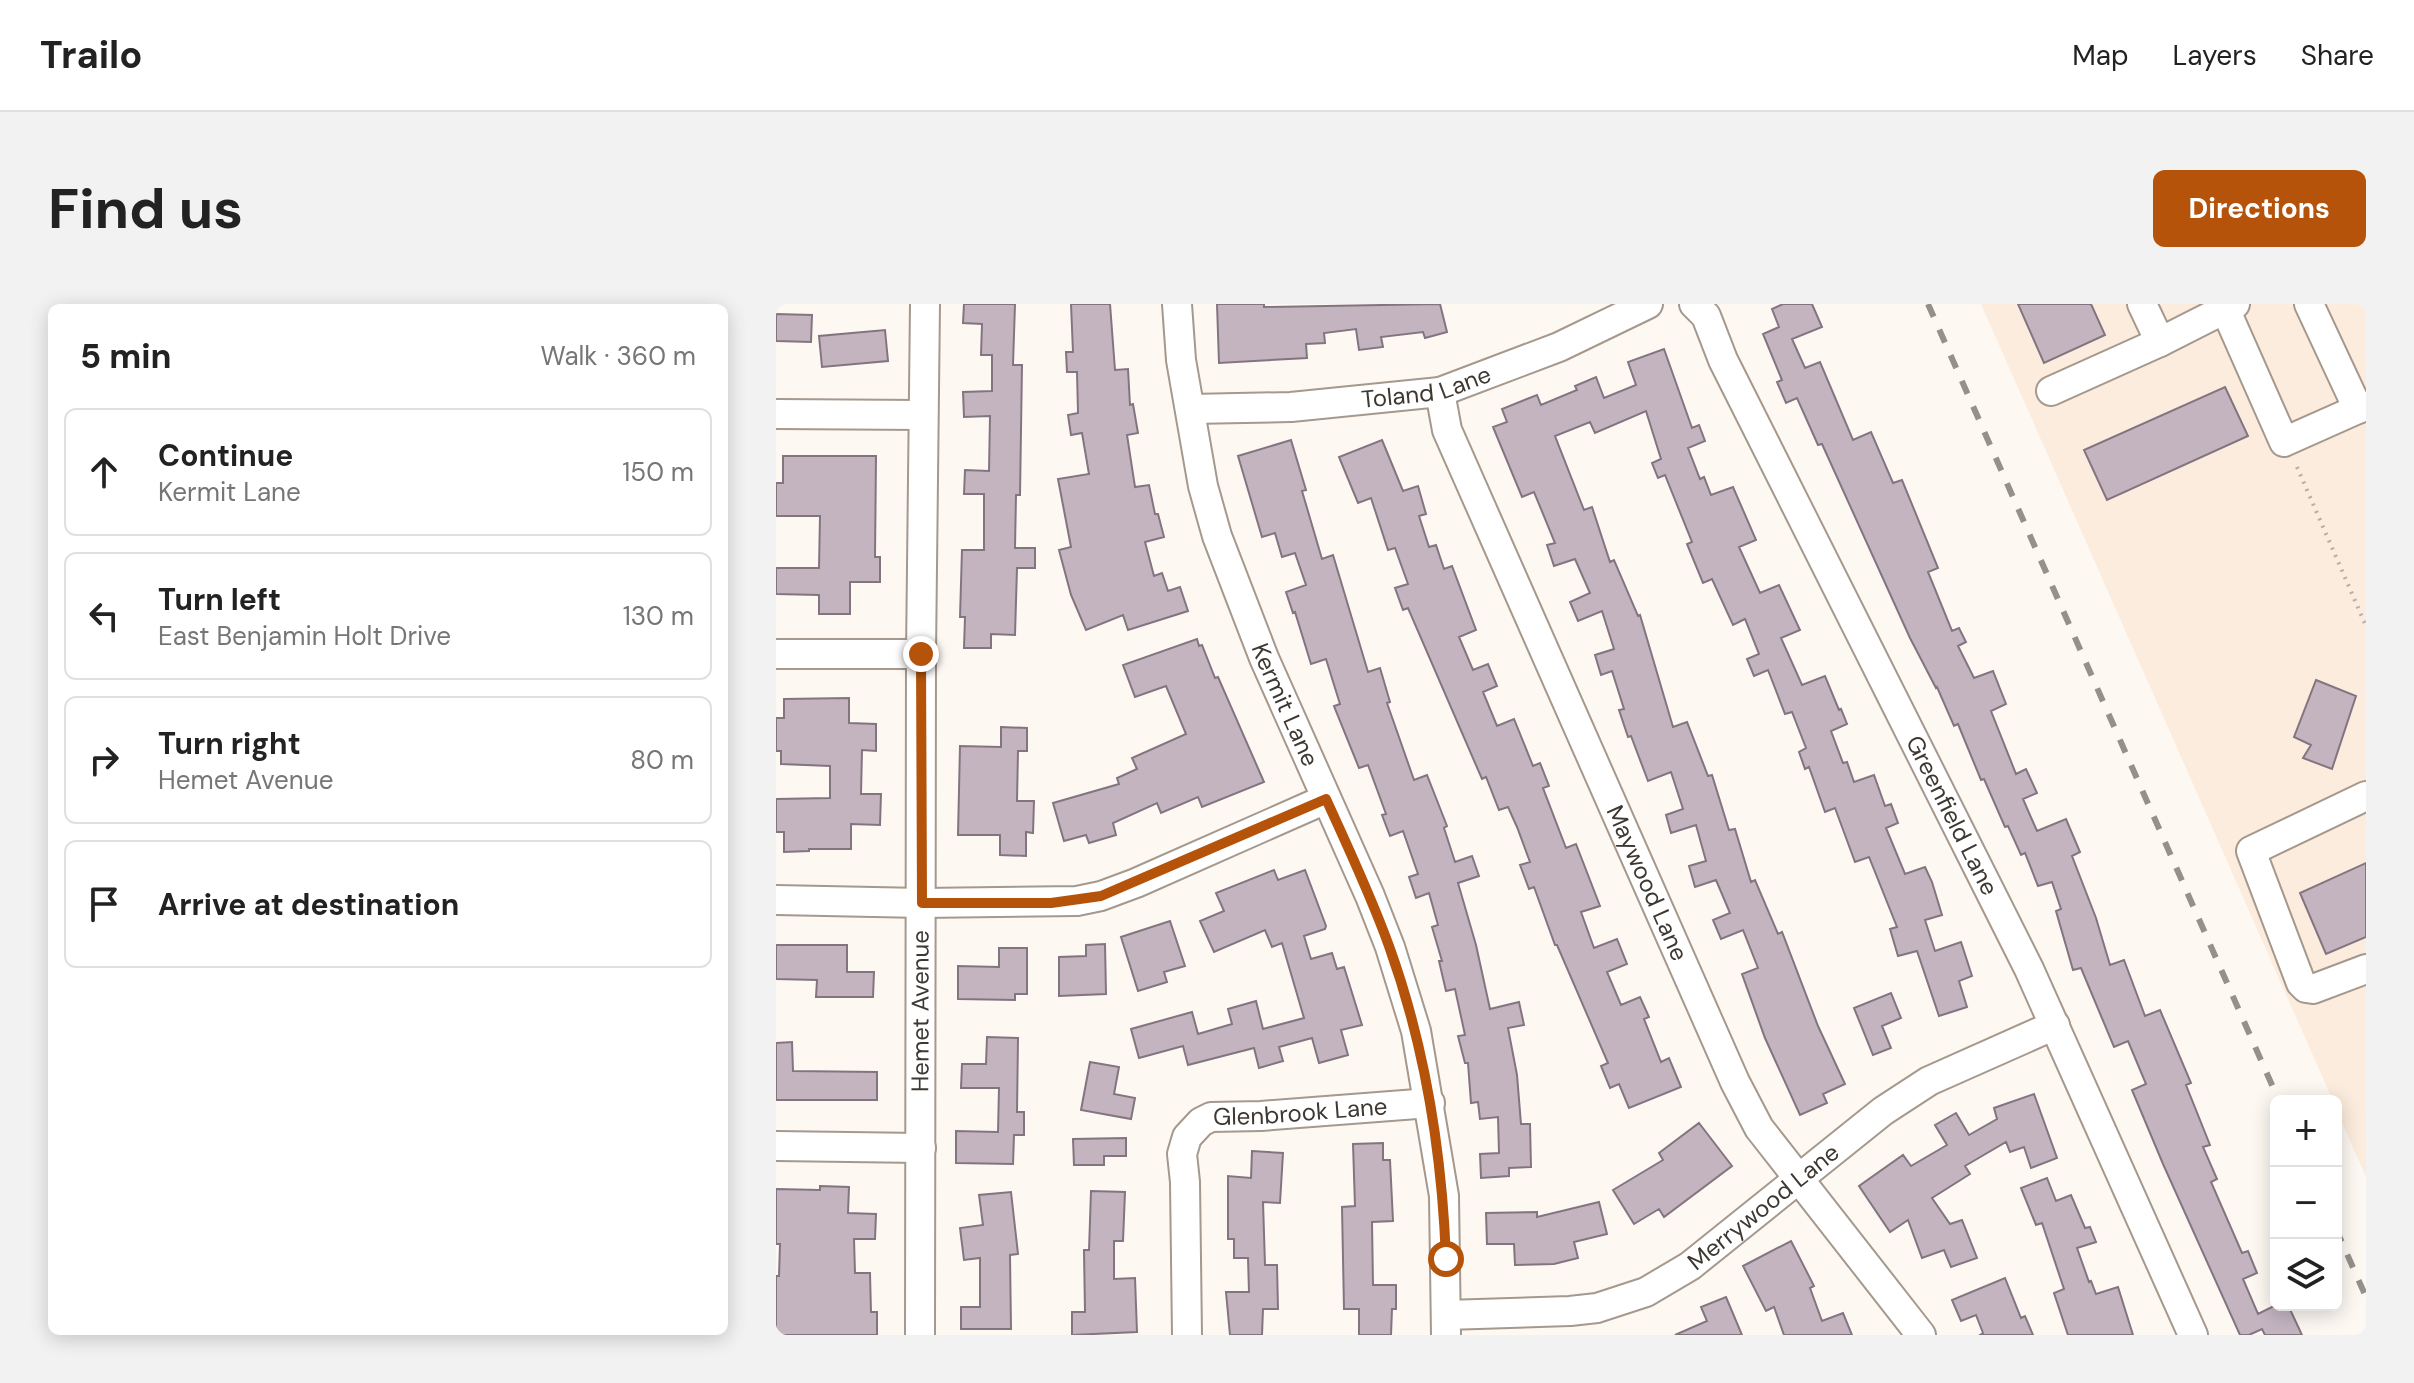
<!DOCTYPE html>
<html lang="en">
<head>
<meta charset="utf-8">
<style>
  :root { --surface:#fff; --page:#f2f2f2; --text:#222; --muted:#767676; --line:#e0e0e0; --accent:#b45309 }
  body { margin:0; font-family:"DM Sans",sans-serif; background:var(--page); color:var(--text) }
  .controls { position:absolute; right:24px; bottom:24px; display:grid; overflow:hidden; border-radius:12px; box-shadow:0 4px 20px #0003 }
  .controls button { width:72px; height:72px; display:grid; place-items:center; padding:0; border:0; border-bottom:2px solid var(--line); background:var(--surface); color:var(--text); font:40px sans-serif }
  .stop { position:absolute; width:24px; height:24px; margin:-18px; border:6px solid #b45309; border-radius:50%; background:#fff }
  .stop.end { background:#b45309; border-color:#fff; box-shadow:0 2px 8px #0008 }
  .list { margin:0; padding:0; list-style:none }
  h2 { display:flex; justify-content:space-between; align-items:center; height:104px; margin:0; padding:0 32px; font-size:34px }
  h2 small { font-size:26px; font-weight:400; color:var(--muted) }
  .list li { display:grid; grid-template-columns:52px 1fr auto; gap:24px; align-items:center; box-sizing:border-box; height:128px; margin:0 16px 16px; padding:0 16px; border:2px solid var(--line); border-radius:12px }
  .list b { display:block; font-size:30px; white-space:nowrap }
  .list p { margin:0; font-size:26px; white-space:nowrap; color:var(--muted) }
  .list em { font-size:26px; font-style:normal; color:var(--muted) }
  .icon { flex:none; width:44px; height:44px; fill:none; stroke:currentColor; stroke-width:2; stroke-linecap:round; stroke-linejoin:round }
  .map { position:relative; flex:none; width:1590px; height:1031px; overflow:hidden; border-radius:12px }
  header { display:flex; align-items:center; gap:48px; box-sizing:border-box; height:112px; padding:0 40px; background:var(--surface); border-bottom:2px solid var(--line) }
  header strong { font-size:38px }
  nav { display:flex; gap:44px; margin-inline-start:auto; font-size:28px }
  .intro { display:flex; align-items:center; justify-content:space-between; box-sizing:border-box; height:192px; padding:0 48px }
  h1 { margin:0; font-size:56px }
  .button { padding:20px 36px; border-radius:12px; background:var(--accent); color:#fff; font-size:28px; font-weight:700 }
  main { display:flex; gap:48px; padding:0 48px }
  aside { flex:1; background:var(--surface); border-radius:12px; box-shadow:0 4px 20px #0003 }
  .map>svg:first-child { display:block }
  .built { fill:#fcecdd }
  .building { fill:#c3b4c0; stroke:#837580; stroke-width:2 }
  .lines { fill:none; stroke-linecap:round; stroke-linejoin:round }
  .minor-casing { stroke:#a5988c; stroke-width:32 }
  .path { stroke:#b5afaa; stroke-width:4; stroke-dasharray:2 6; stroke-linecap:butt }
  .minor { stroke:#fff; stroke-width:28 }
  .rail { stroke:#96908b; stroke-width:6; stroke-dasharray:14 14; stroke-linecap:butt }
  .route { stroke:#b45309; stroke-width:10 }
  .labels { text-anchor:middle; stroke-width:8; stroke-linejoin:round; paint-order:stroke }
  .street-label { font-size:24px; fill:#3e3833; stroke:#fff }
</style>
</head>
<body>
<header>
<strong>Trailo</strong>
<nav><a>Map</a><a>Layers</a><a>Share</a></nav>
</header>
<div class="intro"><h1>Find us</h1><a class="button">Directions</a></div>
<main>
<aside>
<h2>5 min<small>Walk · 360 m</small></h2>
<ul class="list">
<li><svg class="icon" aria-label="ahead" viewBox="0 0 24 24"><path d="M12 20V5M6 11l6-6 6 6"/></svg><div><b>Continue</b><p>Kermit Lane</p></div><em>150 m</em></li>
<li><svg class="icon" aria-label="left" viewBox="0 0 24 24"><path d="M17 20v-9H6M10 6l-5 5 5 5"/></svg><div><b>Turn left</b><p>East Benjamin Holt Drive</p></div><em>130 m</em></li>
<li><svg class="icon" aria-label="right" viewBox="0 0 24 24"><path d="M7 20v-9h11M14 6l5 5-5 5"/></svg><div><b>Turn right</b><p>Hemet Avenue</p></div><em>80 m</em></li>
<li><svg class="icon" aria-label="arrive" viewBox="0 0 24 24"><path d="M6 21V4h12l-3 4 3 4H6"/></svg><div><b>Arrive at destination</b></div></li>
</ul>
</aside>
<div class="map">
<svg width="1590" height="1031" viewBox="0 0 1590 1031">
  <rect width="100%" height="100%" fill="#fef8f3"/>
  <path class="built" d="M 1205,0 L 1590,0 L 1590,873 L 1560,805 L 1560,797 L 1557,797 Z"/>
  <path class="building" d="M 188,0 L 239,0 L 237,61 L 246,61 L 244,191 L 240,191 L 239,244 L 259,244 L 259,264 L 241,264 L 239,331 L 215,330 L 215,344 L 188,344 L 189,313 L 184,313 L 186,246 L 208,246 L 208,190 L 188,190 L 189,166 L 213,167 L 214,112 L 188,113 L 187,88 L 216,87 L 216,51 L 205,51 L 206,20 L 187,19 Z
    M 295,0 L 334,0 L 339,66 L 352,65 L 354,101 L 357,100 L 362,129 L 351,131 L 359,183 L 373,181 L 379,210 L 382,210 L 388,233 L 369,238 L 378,272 L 386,269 L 392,287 L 404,283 L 412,307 L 352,326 L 347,311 L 310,326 L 295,291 L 283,246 L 295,243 L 282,175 L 313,170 L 306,129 L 295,131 L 292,111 L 302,109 L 301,68 L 291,68 L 290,48 L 297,48 Z
    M 441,0 L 488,0 L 488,3 L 664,0 L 671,28 L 649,34 L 647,28 L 605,33 L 607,43 L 583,46 L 580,25 L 548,29 L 549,39 L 530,40 L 531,54 L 443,59 Z
    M 1007,0 L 1036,0 L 1046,23 L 1016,35 L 1029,64 L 1044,58 L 1077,136 L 1095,128 L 1117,179 L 1126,176 L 1162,264 L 1152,268 L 1176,327 L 1183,324 L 1190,338 L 1182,342 L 1198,374 L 1217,367 L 1230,400 L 1215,407 L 1240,470 L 1250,465 L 1261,489 L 1247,495 L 1261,527 L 1290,515 L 1304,548 L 1296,552 L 1320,614 L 1334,661 L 1348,656 L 1369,712 L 1384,706 L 1415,779 L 1410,781 L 1434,841 L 1427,843 L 1441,875 L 1435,878 L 1466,949 L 1472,947 L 1481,969 L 1467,975 L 1482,1010 L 1500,1001 L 1512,1001 L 1526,1031 L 1489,1031 L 1486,1025 L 1473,1031 L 1464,1031 L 1387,860 L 1356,786 L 1370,780 L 1352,737 L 1338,743 L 1305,664 L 1297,666 L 1280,607 L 1285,605 L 1276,578 L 1262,582 L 1249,549 L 1245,551 L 1232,522 L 1229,523 L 1208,475 L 1205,476 L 1182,420 L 1178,422 L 1161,383 L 1160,384 L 1134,334 L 1046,140 L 1042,141 L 1021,94 L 1010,99 L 1001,78 L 1006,76 L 987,30 L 1003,23 L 996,5 Z
    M 1242,0 L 1315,0 L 1329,31 L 1268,59 Z
    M 0,10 L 36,11 L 35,38 L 0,37 Z
    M 109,26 L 112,57 L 46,63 L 43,32 Z
    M 888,45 L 916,124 L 923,121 L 929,137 L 912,144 L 924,175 L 928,173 L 935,191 L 957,183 L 980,236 L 963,243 L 984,289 L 1003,281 L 1024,326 L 1005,334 L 1026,381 L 1049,372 L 1063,406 L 1065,405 L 1071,420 L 1055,427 L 1067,459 L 1071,458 L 1078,478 L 1098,471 L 1109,502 L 1115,500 L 1122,519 L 1110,524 L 1129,570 L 1149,563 L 1156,578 L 1166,611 L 1149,616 L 1159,647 L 1185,638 L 1196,672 L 1183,677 L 1191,703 L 1163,712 L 1141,647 L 1122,652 L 1114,625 L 1121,623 L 1093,553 L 1079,558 L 1059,504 L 1049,508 L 1033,463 L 1029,465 L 1023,448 L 1030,444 L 1016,408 L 1009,410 L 992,366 L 978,372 L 971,355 L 983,350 L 969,315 L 957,321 L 936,275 L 927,279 L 911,240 L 916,238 L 889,171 L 882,174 L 876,159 L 885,155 L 870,107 L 819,129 L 814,118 L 779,132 L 808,206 L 816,203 L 834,258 L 838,256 L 862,312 L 864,311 L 897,423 L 911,418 L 932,472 L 936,471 L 953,526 L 959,525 L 975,578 L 979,576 L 1002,630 L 1006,628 L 1042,722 L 1069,780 L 1047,790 L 1051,799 L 1024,811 L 989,734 L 966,670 L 982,664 L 967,626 L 945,635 L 937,616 L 954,609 L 940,576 L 919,583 L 913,562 L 930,557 L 920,521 L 895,529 L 890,511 L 907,505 L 895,468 L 872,477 L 855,432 L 852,433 L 843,406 L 848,405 L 836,367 L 825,371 L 819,351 L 838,345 L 826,307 L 802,317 L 794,298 L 814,289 L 799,255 L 778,262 L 771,241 L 779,239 L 758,188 L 746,193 L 717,123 L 731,118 L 726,105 L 761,91 L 765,101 L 801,86 L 799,82 L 820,73 L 828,94 L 860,81 L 852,58 Z
    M 1449,83 L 1472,132 L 1331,196 L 1308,146 Z
    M 515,136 L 530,186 L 526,187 L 546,255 L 557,251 L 592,368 L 604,364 L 614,398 L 611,399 L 638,476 L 651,471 L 671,522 L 668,524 L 679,558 L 696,552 L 703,572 L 682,579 L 700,641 L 714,705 L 743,698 L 748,721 L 732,724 L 741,771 L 745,820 L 754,820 L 755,863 L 733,864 L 733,872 L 705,874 L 704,850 L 723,849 L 722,813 L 704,815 L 702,798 L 695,799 L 692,759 L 689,759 L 682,732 L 689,731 L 679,685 L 670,687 L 663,657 L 666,657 L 656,623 L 662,621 L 653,589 L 640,594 L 633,573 L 642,570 L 627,527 L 614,532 L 606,511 L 610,510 L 592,461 L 583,464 L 558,402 L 564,400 L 550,355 L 535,360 L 519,308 L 517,309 L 510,288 L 530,281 L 519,249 L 506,253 L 499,229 L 486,233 L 462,152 Z
    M 606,136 L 627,187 L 642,182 L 650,210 L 643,212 L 653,243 L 660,241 L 668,265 L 676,262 L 700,326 L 683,333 L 697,366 L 712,360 L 721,382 L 707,388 L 721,422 L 738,415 L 757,462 L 764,459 L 773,482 L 767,484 L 790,544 L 800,540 L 824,602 L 805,608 L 818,644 L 841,635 L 851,660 L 831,668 L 845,701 L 864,693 L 873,713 L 868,715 L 885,758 L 893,754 L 905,783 L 853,804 L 843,780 L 834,784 L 825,762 L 832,759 L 781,641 L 779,641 L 758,583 L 753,585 L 744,561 L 754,558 L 741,523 L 732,503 L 723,506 L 710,473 L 706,475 L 632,304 L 627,306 L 619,284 L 632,280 L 619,244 L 612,246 L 595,194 L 582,199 L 563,153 Z
    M 7,152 L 100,152 L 99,253 L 104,253 L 104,278 L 74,278 L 74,310 L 43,310 L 43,291 L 0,290 L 0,264 L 43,264 L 44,212 L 0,212 L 0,179 L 7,179 Z
    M 421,335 L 423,342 L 426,341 L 439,374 L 442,373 L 488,478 L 426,503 L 422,493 L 385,509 L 381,499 L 337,519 L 340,531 L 313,539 L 310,531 L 288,537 L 277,499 L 343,480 L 341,474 L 361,465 L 356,454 L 410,430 L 390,382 L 359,393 L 347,361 Z
    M 1540,376 L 1580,392 L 1556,465 L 1527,454 L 1535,441 L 1518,433 Z
    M 73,394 L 73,419 L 100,420 L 100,447 L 86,446 L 85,490 L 105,490 L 104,521 L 75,520 L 75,545 L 33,545 L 33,547 L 8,548 L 8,528 L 0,528 L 0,495 L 54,494 L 54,462 L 5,460 L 5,447 L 0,447 L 0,414 L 8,414 L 8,395 Z
    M 225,423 L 251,424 L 251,447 L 242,447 L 241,497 L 258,497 L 257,529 L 250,528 L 250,552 L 224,551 L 224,531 L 182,531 L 184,442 L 225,443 Z
    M 1590,559 L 1590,633 L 1550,650 L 1524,589 Z
    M 498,566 L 502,576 L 529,566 L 550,622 L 549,625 L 528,632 L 535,655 L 556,649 L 561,665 L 568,663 L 586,721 L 565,726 L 572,751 L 543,759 L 536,734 L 503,743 L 507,757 L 483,764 L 478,744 L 412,761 L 407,742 L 363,754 L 355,725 L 416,708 L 422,730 L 456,720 L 452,705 L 480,697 L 487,725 L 528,714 L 506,639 L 496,643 L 489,626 L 438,648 L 424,617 L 448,607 L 440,589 Z
    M 394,617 L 409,662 L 388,668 L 391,678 L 362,687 L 345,633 Z
    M 329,640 L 330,690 L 283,692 L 283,653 L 310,652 L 310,641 Z
    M 0,641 L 71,641 L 71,668 L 98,668 L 97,693 L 40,693 L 41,676 L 0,675 Z
    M 223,644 L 251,644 L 251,690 L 239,690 L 239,696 L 182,695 L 182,662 L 223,663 Z
    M 1115,689 L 1125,714 L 1106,722 L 1115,744 L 1097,751 L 1078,704 Z
    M 211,733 L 242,734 L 241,808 L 248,808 L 248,831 L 238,831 L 237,860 L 180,859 L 180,827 L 222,828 L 223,784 L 185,784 L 186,760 L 210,760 Z
    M 16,738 L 17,767 L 101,768 L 101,796 L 0,796 L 0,739 Z
    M 314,758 L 343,763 L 338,790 L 359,794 L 355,815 L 305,806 Z
    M 1258,790 L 1281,854 L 1255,864 L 1248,843 L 1234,848 L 1230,838 L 1189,862 L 1194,870 L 1156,894 L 1174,920 L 1186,916 L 1201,954 L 1175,963 L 1168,946 L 1146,954 L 1132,916 L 1114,928 L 1083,882 L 1127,851 L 1135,862 L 1171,841 L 1159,821 L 1180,809 L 1193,831 L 1221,815 L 1218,804 Z
    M 923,819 L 956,862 L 888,913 L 883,905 L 858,920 L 837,886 L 887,856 L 883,849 Z
    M 350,834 L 350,852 L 328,852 L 328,861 L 298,861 L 297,835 Z
    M 607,839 L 607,856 L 614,856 L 617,917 L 596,918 L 597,981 L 620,981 L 620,1005 L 616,1005 L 615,1031 L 583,1031 L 583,1005 L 568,1005 L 566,903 L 579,902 L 577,840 Z
    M 476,847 L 507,849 L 504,899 L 487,898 L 489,961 L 501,961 L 502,1005 L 487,1005 L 486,1031 L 454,1031 L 450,988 L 473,988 L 472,954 L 458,954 L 458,935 L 452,935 L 452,872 L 475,874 Z
    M 1271,874 L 1280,897 L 1295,891 L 1309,924 L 1314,923 L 1320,938 L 1301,944 L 1313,978 L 1315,977 L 1320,990 L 1342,983 L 1357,1031 L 1292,1031 L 1278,989 L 1288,985 L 1266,919 L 1260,921 L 1245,884 Z
    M 44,882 L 73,883 L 72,909 L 100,910 L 99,935 L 78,935 L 79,969 L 94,969 L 95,1008 L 101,1008 L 101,1031 L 0,1031 L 0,972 L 3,972 L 4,940 L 0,940 L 0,885 L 44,886 Z
    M 315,887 L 349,888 L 347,937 L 338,937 L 338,975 L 359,974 L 361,1028 L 296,1031 L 296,1008 L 309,1008 L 308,946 L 313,946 Z
    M 235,888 L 242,950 L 234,951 L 235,1025 L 185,1025 L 185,1003 L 204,1003 L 204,954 L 188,956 L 184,924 L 207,921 L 203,891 Z
    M 823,898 L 831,930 L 798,938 L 802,954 L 778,960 L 739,961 L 738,940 L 711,940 L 710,909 L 761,908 L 761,913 Z
    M 1015,937 L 1038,982 L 1034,984 L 1046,1017 L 1067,1009 L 1076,1031 L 1008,1031 L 998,1003 L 990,1007 L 967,962 Z
    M 1229,974 L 1245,1014 L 1249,1012 L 1257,1031 L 1204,1031 L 1207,1029 L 1200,1011 L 1185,1017 L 1176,996 Z
    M 950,993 L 966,1031 L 899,1031 L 931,1017 L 925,1003 Z"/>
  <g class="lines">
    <g class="minor-casing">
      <g id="minor">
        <path id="s1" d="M 401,0 L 405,56 L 427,182 L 441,232 L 488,354 L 594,592 L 614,643 L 640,727 L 668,892 L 670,1031"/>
        <path id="s2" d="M 918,0 L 930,12 L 947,56 L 1253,665 L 1417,1031"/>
        <path d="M 1366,0 L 1384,38 L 1459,0"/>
        <path d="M 1447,0 L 1508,138 L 1582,105"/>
        <path d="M 1533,0 L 1582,105 L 1590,102"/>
        <path d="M 1275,87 L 1384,38"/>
        <path id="s3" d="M 664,88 L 671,126 L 959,778 L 983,824 L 1145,1031"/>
        <path id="s4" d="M 414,105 L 515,103 L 664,88 L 783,43 L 872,0"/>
        <path d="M 0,110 L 146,111"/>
        <path d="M 0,350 L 145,350"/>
        <path d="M 1590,492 L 1475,547 L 1525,679 L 1530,684 L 1537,685 L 1590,665"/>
        <path d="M 0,596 L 146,599 L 301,597 L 325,592 L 360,579 L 550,495"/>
        <path d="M 0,842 L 145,844"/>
        <path id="s5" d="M 670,1011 L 794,1007 L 821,1004 L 870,988 L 914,962 L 1107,807 L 1153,777 L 1279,721"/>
        <path id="s6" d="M 144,1031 L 145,350 L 149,0"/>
        <path id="s7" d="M 411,1031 L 409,878 L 406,850 L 411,833 L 425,818 L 435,813 L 485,812 L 654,799"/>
      </g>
    </g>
    <path class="path" d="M 1521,163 L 1590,322"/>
    <use href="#minor" class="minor"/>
    <path class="rail" d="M 1152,0 L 1503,797
      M 1560,925 L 1590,993"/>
  </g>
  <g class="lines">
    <path class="route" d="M 145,350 L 146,599 L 275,599 L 325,592 L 550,495 C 572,543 595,592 613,642 C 649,742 666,849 670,955"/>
  </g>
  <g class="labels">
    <g class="street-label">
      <text dy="8" stroke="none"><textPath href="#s4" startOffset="238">Toland Lane</textPath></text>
      <text dy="8" stroke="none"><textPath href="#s1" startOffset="418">Kermit Lane</textPath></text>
      <text dy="8" stroke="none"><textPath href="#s2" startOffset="574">Greenfield Lane</textPath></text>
      <text dy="8" stroke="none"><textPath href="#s3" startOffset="534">Maywood Lane</textPath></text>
      <text dy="8" stroke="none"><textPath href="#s6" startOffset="324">Hemet Avenue</textPath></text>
      <text dy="8" stroke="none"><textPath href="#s7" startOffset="320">Glenbrook Lane</textPath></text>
      <text dy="8" stroke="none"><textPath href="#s5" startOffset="348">Merrywood Lane</textPath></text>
    </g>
  </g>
</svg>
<div class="controls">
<button>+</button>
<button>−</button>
<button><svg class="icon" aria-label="layers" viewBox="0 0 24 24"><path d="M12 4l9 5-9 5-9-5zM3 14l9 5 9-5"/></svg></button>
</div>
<div class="stop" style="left:670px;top:955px"></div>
<div class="stop end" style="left:145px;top:350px"></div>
</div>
</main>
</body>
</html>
